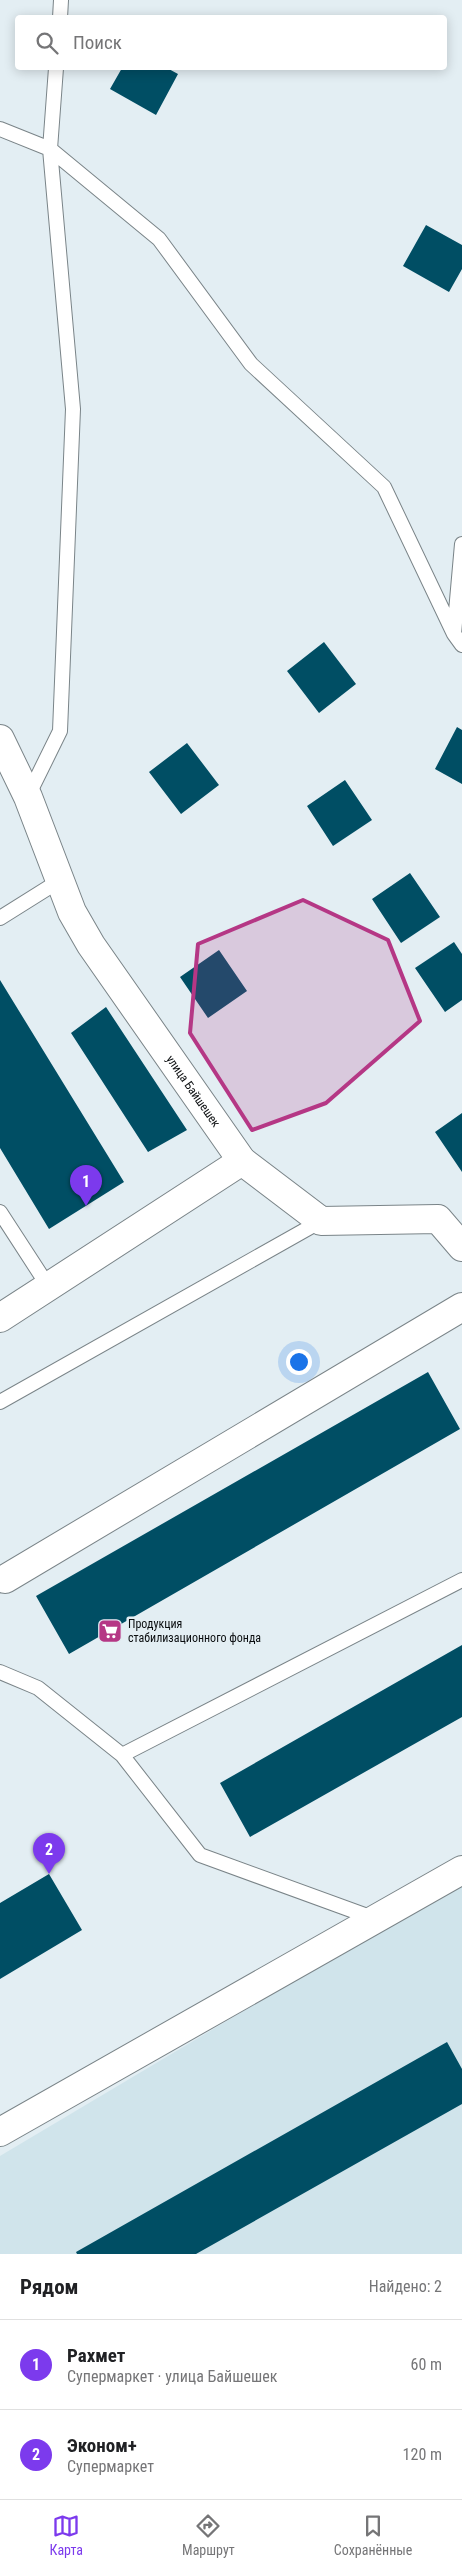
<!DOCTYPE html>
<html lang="ru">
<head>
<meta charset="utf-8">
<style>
  :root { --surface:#fff; --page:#f6f6f6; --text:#202124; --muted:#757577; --line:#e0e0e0; --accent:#7c3aed }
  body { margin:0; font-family:"Roboto Condensed",sans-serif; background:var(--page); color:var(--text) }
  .you { position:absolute; left:298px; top:1361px; width:18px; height:18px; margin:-12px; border:4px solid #fff; border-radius:50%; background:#1a73e8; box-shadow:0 0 0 8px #1a73e833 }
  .badge { display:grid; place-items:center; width:32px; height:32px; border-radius:50%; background:var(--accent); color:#fff; font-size:16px; font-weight:700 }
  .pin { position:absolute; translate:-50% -41px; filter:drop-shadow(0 1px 2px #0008) }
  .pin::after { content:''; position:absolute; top:26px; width:18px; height:15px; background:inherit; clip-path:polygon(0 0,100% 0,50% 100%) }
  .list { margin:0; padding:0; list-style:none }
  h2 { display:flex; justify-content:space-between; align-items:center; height:65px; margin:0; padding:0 20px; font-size:21px }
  h2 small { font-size:16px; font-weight:400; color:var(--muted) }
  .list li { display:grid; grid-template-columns:32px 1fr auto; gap:15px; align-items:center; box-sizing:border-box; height:90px; padding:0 20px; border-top:1px solid var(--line) }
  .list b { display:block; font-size:19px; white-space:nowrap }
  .list p { margin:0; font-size:16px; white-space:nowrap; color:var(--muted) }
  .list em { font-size:16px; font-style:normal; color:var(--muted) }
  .icon { flex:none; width:28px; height:28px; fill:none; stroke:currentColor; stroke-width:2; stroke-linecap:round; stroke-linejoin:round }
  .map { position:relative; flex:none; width:462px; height:2254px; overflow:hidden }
  .search { position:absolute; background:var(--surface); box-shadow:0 2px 12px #0003; left:15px; right:15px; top:15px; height:55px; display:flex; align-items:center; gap:12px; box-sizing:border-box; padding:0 18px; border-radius:5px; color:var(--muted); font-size:19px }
  .sheet { height:245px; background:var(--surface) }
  nav { display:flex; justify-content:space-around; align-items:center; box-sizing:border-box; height:70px; border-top:1px solid var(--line); background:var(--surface); font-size:14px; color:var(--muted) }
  nav a { display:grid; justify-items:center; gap:2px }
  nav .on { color:var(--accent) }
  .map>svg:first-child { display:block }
  .built { fill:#d0e4eb }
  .building { fill:#004e64 }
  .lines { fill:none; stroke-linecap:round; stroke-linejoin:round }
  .service-casing { stroke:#7a8488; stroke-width:16 }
  .minor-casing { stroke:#7a8488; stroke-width:30 }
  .service { stroke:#fff; stroke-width:14 }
  .minor { stroke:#fff; stroke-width:28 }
  .marked { fill:#b53785; fill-opacity:0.2; stroke:#b53785; stroke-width:4; stroke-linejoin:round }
  .labels { text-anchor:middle; stroke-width:5; stroke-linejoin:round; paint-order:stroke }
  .street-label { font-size:12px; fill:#090c0e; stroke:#e3eef3 }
  .poi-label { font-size:12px; fill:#090c0e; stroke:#e3eef3; text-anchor:start }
</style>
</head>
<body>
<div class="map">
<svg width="462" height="2254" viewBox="0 0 462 2254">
  <rect width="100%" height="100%" fill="#e3eef3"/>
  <path class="built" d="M 462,1881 L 462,2254 L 0,2254 L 0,2156 Z"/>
  <path class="building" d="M 122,68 L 167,68 L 178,74 L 156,115 L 110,89 Z
    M 426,225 L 462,245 L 462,269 L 449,292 L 403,266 Z
    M 324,642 L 356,684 L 319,713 L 287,671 Z
    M 457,727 L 462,730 L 462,784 L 435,769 Z
    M 187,743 L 219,785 L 181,814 L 149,772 Z
    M 345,780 L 372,820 L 333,846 L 307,806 Z
    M 410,873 L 440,917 L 401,943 L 372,899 Z
    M 454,942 L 462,954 L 462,1000 L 445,1012 L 415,968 Z
    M 219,950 L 247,991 L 208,1018 L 180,977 Z
    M 0,980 L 124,1182 L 49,1229 L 0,1148 Z
    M 106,1007 L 187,1130 L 148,1152 L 71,1033 Z
    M 462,1113 L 462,1172 L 435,1132 Z
    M 428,1372 L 460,1429 L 69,1654 L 36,1596 Z
    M 462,1645 L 462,1717 L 250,1837 L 220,1783 Z
    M 49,1874 L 82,1930 L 0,1979 L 0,1903 Z
    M 447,2042 L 462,2069 L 462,2104 L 196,2254 L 77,2254 L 76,2252 Z"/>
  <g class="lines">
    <g class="service-casing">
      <path id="service" d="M 60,18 L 61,0
        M 0,129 L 50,149 L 159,239 L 251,364 L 384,487 L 454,634
        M 462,544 L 454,634 L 462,645
        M 28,796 L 60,731 L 73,409 L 50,149 L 56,68
        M 0,918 L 59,881
        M 0,1212 L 48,1286
        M 0,1402 L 321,1221
        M 0,1672 L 38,1688 L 122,1755 L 200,1855 L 373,1918
        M 122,1755 L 462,1580"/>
    </g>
    <g class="minor-casing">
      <g id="minor">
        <path id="s1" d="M 0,739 L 28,797 L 72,912 L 91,945 L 242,1161 L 321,1221 L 438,1219 L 462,1247"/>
        <path d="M 0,1318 L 242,1161"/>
        <path d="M 5,1579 L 462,1307"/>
        <path d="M 0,2132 L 462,1870"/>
      </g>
    </g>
    <use href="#service" class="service"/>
    <use href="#minor" class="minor"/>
  </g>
  <path class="marked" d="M 303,900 L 388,940 L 420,1021 L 326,1103 L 252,1130 L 190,1033 L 198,944 Z"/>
  <defs>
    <g id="supermarket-square" transform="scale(1.25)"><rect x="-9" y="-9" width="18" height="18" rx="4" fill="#b53785" stroke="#e3eef3"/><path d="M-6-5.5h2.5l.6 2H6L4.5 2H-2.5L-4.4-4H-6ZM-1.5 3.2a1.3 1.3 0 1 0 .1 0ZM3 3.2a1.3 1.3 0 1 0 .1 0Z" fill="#fff"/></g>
  </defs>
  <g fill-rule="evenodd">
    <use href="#supermarket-square" x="110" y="1631"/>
  </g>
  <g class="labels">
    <g class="street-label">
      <text dy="4" stroke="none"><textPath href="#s1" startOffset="404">улица Байшешек</textPath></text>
    </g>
    <g class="poi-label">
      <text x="128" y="1628">Продукция<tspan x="128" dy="14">стабилизационного фонда</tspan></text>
    </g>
  </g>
</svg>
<div class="you"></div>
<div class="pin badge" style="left:86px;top:1206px">1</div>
<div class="pin badge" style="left:49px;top:1874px">2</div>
<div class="search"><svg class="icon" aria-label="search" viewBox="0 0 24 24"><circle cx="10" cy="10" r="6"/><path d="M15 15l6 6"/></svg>Поиск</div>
</div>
<section class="sheet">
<h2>Рядом<small>Найдено: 2</small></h2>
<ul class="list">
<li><span class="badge">1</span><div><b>Рахмет</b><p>Супермаркет · улица Байшешек</p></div><em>60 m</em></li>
<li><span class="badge">2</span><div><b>Эконом+</b><p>Супермаркет</p></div><em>120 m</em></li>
</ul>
</section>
<nav>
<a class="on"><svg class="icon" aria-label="map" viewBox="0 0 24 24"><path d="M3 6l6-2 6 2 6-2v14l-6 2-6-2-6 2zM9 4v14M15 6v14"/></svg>Карта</a>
<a><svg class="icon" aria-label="directions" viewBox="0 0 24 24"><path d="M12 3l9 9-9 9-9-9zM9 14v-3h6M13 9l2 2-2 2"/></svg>Маршрут</a>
<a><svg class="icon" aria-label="saved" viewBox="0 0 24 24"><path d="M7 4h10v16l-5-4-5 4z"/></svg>Сохранённые</a>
</nav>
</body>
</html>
